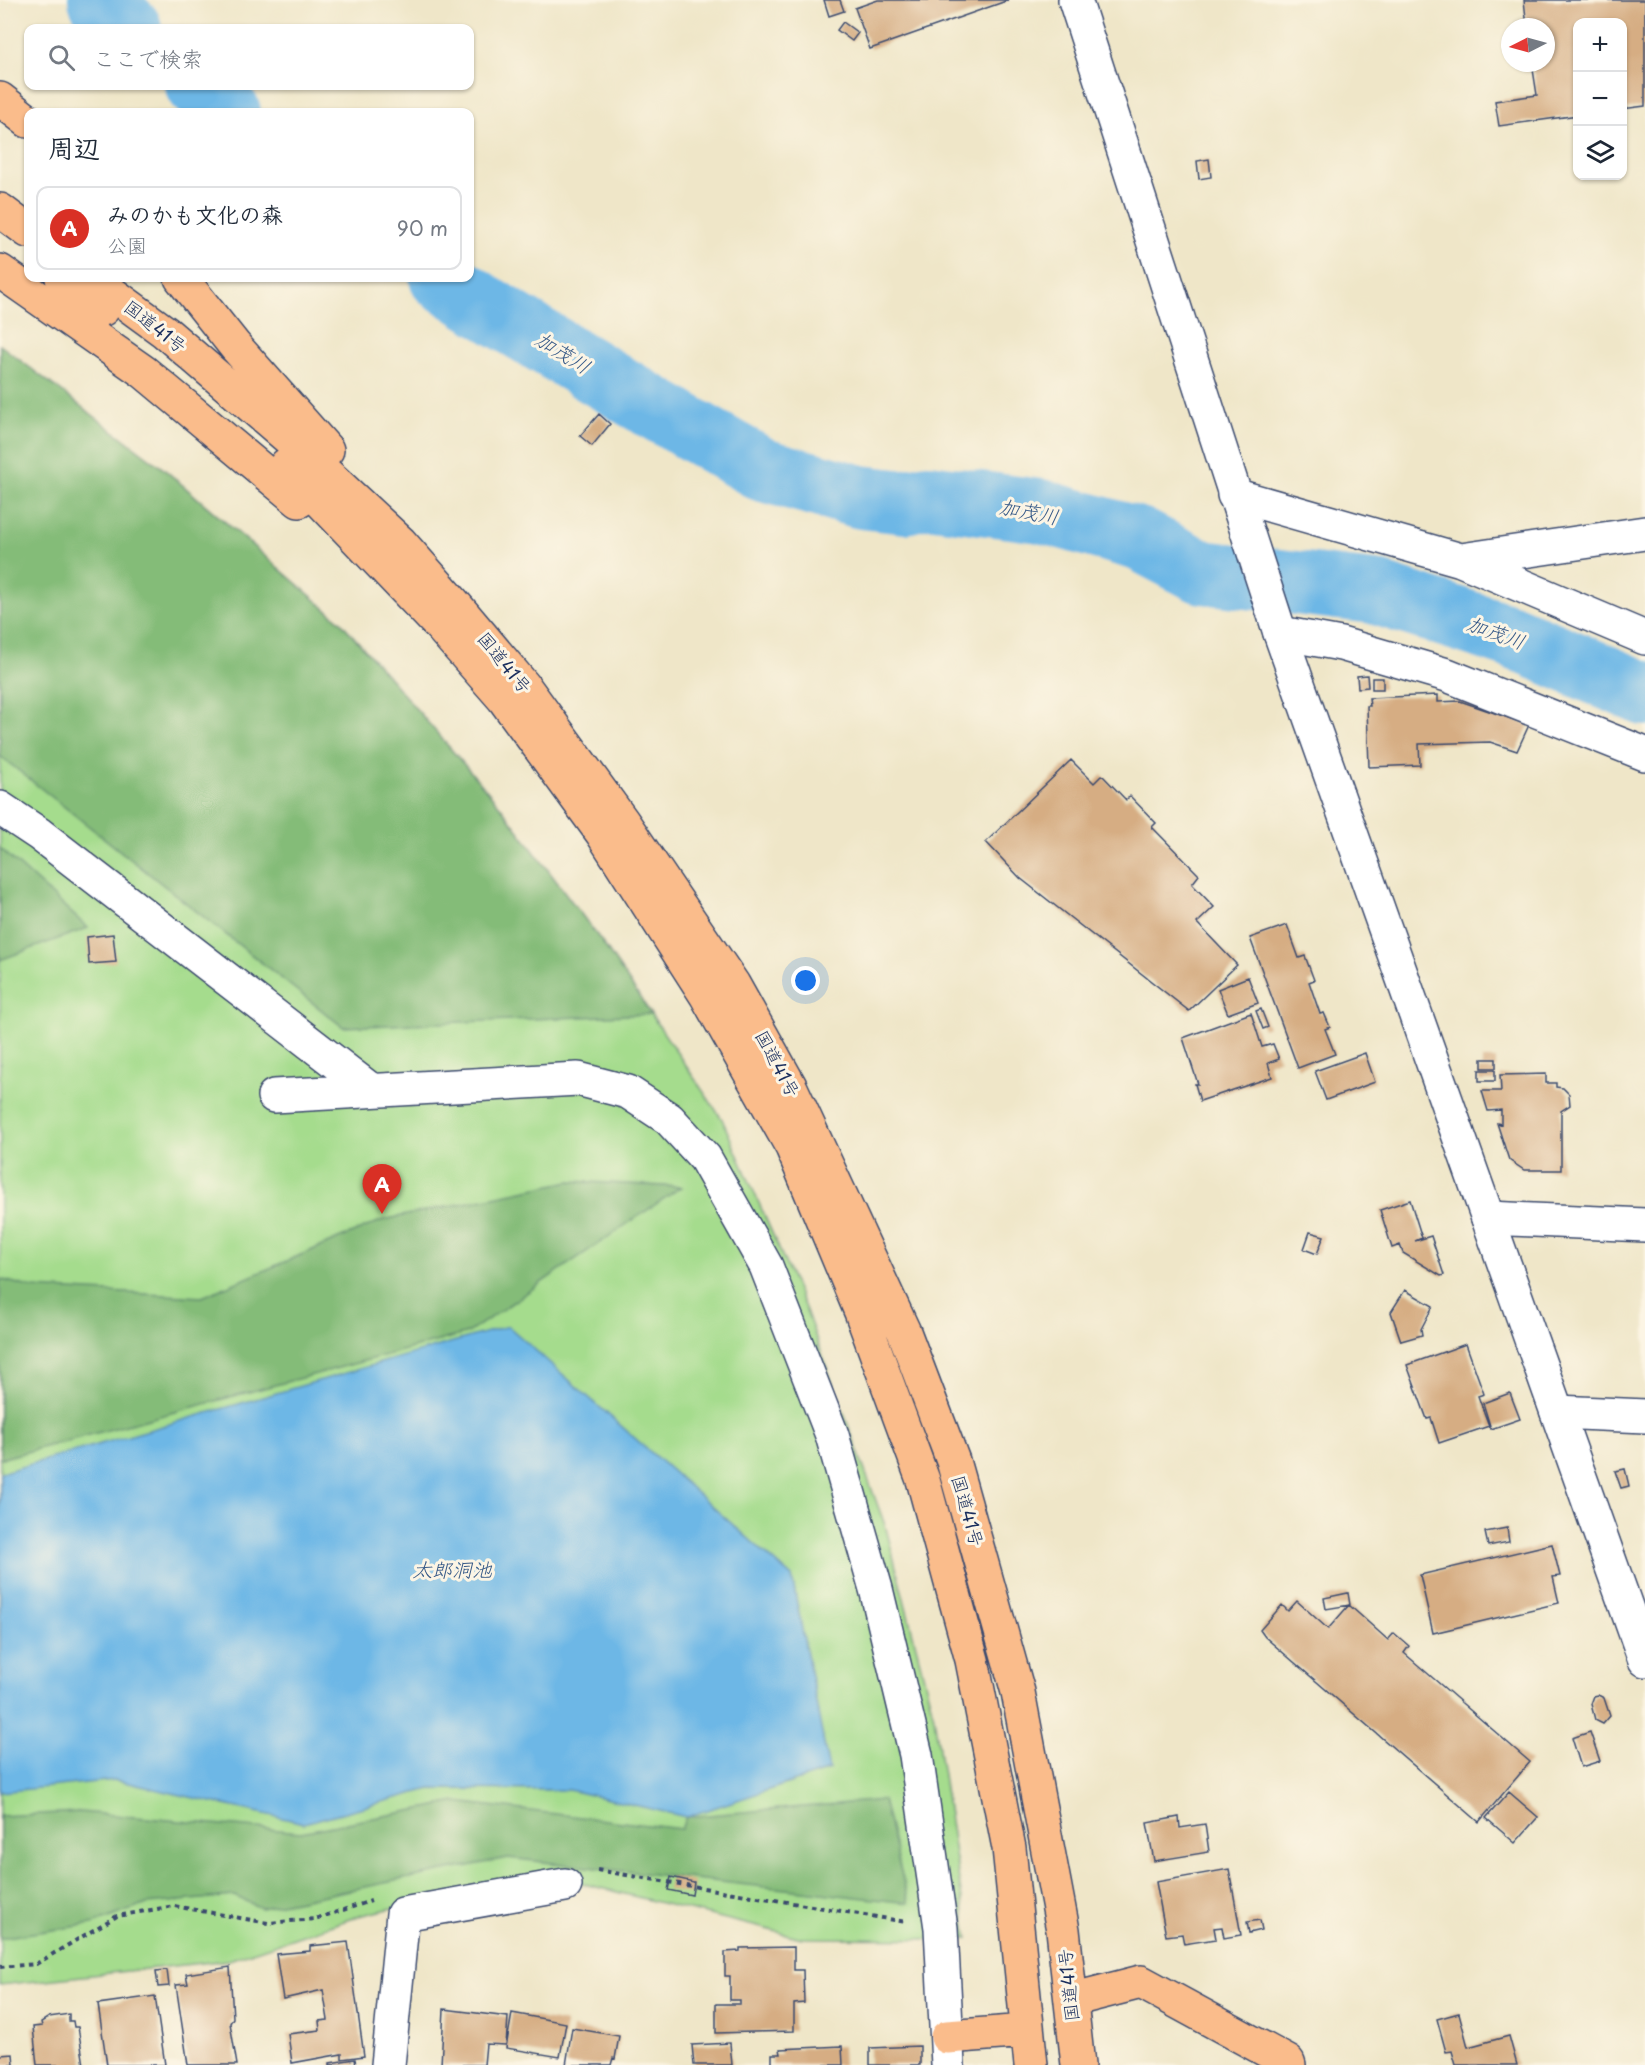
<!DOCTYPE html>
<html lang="ja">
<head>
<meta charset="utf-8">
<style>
  :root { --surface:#fff; --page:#f2f2f3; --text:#1f2937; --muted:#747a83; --line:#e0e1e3; --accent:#d93025 }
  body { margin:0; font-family:"Playpen Sans","Klee One",sans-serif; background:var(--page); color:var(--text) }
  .controls { position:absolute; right:18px; top:18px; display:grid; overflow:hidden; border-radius:12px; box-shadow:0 2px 4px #0004 }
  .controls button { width:54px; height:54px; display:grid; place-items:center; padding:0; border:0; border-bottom:2px solid var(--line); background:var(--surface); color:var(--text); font:30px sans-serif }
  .compass { position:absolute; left:1501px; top:18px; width:54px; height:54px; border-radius:50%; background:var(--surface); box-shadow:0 2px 4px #0004; rotate:264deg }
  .you { position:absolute; left:806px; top:981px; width:21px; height:21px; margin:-15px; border:4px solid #fff; border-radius:50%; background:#1a73e8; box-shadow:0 0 0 9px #1a73e833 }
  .badge { display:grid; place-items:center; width:39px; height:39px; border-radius:50%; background:var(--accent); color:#fff; font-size:20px; font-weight:700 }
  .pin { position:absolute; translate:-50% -50px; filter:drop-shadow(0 2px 3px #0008) }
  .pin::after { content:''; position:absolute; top:32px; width:21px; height:18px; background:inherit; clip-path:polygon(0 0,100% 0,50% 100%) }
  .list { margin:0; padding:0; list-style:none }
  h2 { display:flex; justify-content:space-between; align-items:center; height:78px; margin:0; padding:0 24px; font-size:26px }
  h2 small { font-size:20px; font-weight:400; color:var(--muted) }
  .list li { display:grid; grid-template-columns:39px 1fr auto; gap:18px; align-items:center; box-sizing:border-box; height:84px; margin:0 12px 12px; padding:0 12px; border:2px solid var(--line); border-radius:12px }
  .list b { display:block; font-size:22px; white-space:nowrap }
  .list p { margin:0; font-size:20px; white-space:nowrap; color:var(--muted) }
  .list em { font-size:20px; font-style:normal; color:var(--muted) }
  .icon { flex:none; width:33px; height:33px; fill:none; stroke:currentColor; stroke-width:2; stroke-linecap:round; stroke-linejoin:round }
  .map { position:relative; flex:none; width:1645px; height:2065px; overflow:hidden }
  .search { position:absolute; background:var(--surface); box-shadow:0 2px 4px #0004; left:24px; top:24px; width:450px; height:66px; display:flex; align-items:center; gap:15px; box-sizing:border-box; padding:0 21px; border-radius:12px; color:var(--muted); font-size:22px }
  .panel { position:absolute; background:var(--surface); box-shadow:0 2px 4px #0004; left:24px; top:108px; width:450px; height:174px; border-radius:12px }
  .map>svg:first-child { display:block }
  .green { fill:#a5dc8d; stroke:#608676; stroke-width:1.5 }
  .forest { fill:#84bc78; stroke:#50766b; stroke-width:1.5 }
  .water { fill:#6db7e6; stroke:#4473a2; stroke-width:1.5 }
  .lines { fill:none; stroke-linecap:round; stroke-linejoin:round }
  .river { stroke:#6db7e6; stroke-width:64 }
  .building { fill:#d6ad83 }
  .minor-casing { stroke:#3b4a6e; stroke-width:36 }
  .tertiary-casing { stroke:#3b4a6e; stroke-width:36 }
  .trunk-casing { stroke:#3b4a6e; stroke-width:36 }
  .path { stroke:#3b4a6e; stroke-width:4; stroke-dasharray:4.5 4.5; stroke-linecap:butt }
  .minor { stroke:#fff; stroke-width:33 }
  .tertiary { stroke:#fff; stroke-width:33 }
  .trunk { stroke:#fabc8b; stroke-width:33 }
  .labels { text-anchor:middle; stroke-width:6; stroke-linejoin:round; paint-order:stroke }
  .street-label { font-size:18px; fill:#1b2f5e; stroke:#fcf5e5 }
  .water-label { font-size:20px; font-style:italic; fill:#345887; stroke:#fcf5e5 }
</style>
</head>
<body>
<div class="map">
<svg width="1645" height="2065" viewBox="0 0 1645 2065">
  <rect width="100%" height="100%" fill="#fcf5e5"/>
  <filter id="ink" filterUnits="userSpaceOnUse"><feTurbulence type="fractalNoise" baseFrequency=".0167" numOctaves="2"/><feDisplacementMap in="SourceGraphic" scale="12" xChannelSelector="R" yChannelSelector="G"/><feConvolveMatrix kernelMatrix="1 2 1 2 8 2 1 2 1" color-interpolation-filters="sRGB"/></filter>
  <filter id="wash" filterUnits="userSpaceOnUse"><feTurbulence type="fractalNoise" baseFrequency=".008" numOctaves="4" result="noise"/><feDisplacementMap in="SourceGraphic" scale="24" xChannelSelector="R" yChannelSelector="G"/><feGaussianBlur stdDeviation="1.35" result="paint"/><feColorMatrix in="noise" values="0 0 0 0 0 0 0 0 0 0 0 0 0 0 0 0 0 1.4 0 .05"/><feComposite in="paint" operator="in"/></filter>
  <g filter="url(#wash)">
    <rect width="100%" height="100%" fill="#efe6c8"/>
    <path class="green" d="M 0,345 L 165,470 L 341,622 L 500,806 L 602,942 L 722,1119 L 805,1308 L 886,1528 L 934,1717 L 968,1939 L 802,1938 L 544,1874 L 362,1915 L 229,1960 L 0,1985 Z"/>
    <path class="forest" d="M 0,345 L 165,470 L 341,622 L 500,806 L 602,942 L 651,1014 L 343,1027 L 0,756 Z
      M 0,848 L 88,928 L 0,960 Z
      M 570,1181 L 681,1187 L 468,1333 L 0,1459 L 0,1279 L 33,1288 L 202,1297 L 383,1220 Z
      M 883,1800 L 909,1903 L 508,1858 L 261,1908 L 234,1896 L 147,1904 L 92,1924 L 0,1938 L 0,1816 L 80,1812 L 301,1832 L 456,1802 L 681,1829 L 686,1817 Z"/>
    <path class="water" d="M 508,1326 L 792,1577 L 829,1770 L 686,1817 L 569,1790 L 430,1789 L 304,1823 L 115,1780 L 0,1792 L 0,1473 Z"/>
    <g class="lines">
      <path class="river" d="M 100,0 L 130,28
        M 197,86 L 229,112
        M 441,278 L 474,300 L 637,398 L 763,470 L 861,497 L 905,502 L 928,496 L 1041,511 L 1139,539 L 1202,572 L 1374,592 L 1510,636 L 1645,694"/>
    </g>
    <g id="blocks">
      <path class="building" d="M 824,0 L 840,0 L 844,11 L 829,16 Z
        M 878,0 L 1009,0 L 870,49 L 855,8 Z
        M 1524,0 L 1645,0 L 1645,106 L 1622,109 L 1622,22 L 1578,22 L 1578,115 L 1499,126 L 1495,101 L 1537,95 L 1532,63 L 1546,63 L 1546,27 L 1527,27 Z
        M 843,22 L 858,33 L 852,41 L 837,30 Z
        M 1209,159 L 1211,177 L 1199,179 L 1197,161 Z
        M 599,414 L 610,424 L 592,446 L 580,436 Z
        M 1367,675 L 1368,687 L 1358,688 L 1357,676 Z
        M 1372,678 L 1383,678 L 1383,689 L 1372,689 Z
        M 1438,695 L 1438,702 L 1460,701 L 1529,725 L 1517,751 L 1490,742 L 1419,744 L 1420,765 L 1369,767 L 1367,706 L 1370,706 L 1369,698 Z
        M 1071,760 L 1094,783 L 1102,775 L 1126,800 L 1130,796 L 1156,823 L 1152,827 L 1199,875 L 1192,884 L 1214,907 L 1197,923 L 1237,965 L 1189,1011 L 1020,878 L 986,842 Z
        M 1287,925 L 1299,958 L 1305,956 L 1314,980 L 1309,982 L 1320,1014 L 1324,1013 L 1330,1027 L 1325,1029 L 1335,1054 L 1298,1068 L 1250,938 Z
        M 113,934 L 116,962 L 89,964 L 87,937 Z
        M 1248,977 L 1258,1003 L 1228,1014 L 1218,989 Z
        M 1261,1009 L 1268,1027 L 1263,1029 L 1256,1011 Z
        M 1251,1013 L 1262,1047 L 1273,1044 L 1279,1059 L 1268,1063 L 1272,1077 L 1200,1101 L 1195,1084 L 1198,1084 L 1183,1038 Z
        M 1365,1053 L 1375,1082 L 1326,1100 L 1315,1071 Z
        M 1482,1059 L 1496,1059 L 1496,1068 L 1482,1068 Z
        M 1479,1070 L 1495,1070 L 1495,1081 L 1479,1081 Z
        M 1546,1074 L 1546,1083 L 1556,1083 L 1556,1087 L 1563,1088 L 1569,1094 L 1570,1105 L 1561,1111 L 1561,1170 L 1524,1170 L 1509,1160 L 1497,1123 L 1501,1124 L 1501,1110 L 1488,1111 L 1482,1091 L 1501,1091 L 1500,1075 Z
        M 1410,1200 L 1422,1238 L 1415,1241 L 1431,1236 L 1444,1275 L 1441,1276 L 1403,1253 L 1400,1245 L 1392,1248 L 1380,1210 Z
        M 1310,1232 L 1324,1236 L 1317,1254 L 1304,1249 Z
        M 1405,1290 L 1433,1306 L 1421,1329 L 1422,1335 L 1401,1341 L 1391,1312 Z
        M 1466,1344 L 1484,1394 L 1478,1396 L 1489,1426 L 1439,1443 L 1431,1418 L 1427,1419 L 1407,1365 Z
        M 1510,1393 L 1520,1419 L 1491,1429 L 1483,1403 Z
        M 1625,1469 L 1629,1486 L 1621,1488 L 1615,1471 Z
        M 1507,1528 L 1509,1542 L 1488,1546 L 1485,1532 Z
        M 1552,1544 L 1560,1576 L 1553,1577 L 1559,1603 L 1433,1633 L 1420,1575 Z
        M 1348,1593 L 1350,1605 L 1326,1609 L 1324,1598 Z
        M 1297,1601 L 1328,1629 L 1349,1605 L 1388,1640 L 1394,1633 L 1409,1646 L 1404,1653 L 1530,1762 L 1479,1822 L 1265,1637 L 1260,1630 L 1282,1605 L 1288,1611 Z
        M 1598,1695 L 1604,1698 L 1610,1716 L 1603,1724 L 1595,1720 L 1591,1704 L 1594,1696 Z
        M 1590,1732 L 1600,1761 L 1581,1767 L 1572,1738 Z
        M 1509,1792 L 1538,1817 L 1515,1843 L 1486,1818 Z
        M 1179,1817 L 1180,1828 L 1205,1824 L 1209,1852 L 1154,1861 L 1147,1823 Z
        M 1229,1869 L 1241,1935 L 1224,1938 L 1222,1927 L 1214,1928 L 1216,1939 L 1184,1944 L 1182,1934 L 1166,1936 L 1156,1882 Z
        M 671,1877 L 694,1882 L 692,1895 L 668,1890 Z
        M 1260,1920 L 1262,1930 L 1249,1933 L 1247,1922 Z
        M 348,1942 L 364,2056 L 342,2059 L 342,2054 L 292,2063 L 288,2034 L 320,2030 L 319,2021 L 328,2020 L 323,1990 L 283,1999 L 276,1954 L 310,1951 L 310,1946 Z
        M 794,1947 L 794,1970 L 803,1970 L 804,2003 L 794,2004 L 794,2031 L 716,2033 L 716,2004 L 740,2004 L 740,2000 L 730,2000 L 730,1976 L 725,1976 L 725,1952 L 740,1951 L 740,1948 Z
        M 230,1967 L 233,2018 L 230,2023 L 237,2065 L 188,2065 L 176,1985 L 188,1984 L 186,1974 Z
        M 167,1970 L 169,1986 L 158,1987 L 156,1971 Z
        M 155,1996 L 165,2065 L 107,2065 L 98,2004 Z
        M 444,2009 L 508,2017 L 506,2045 L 486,2044 L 484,2065 L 441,2065 Z
        M 512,2013 L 566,2023 L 560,2057 L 506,2048 Z
        M 1459,2013 L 1468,2047 L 1509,2036 L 1517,2065 L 1456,2065 L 1452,2051 L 1446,2052 L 1437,2019 Z
        M 69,2014 L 69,2021 L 73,2021 L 74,2027 L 78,2027 L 84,2065 L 37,2065 L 33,2027 L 42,2026 L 41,2022 L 49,2017 Z
        M 572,2028 L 619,2036 L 615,2059 L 613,2058 L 611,2065 L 566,2065 Z
        M 730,2043 L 732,2065 L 694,2065 L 692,2045 Z
        M 842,2046 L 843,2065 L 772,2065 L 772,2054 L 781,2054 L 780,2049 Z
        M 920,2046 L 920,2065 L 870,2065 L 870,2048 Z
        M 13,2054 L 14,2065 L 0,2065 L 0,2055 Z
        M 355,2059 L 356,2065 L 330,2065 L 330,2063 Z"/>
    </g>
  </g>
  <g filter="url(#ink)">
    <use href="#blocks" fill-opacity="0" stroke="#3b4a6e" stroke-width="1.5"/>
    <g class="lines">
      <g class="minor-casing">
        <path id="minor" d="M 1234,495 L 1461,560 L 1645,638
          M 1461,560 L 1645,533
          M 1280,633 L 1341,644 L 1447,675 L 1645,754
          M 0,808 L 39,834 L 371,1090
          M 274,1096 L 578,1079 L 628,1092 L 669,1119 L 705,1158 L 766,1266 L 832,1435 L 876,1589 L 916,1755 L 941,1928 L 948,2065
          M 1488,1218 L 1645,1225
          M 1557,1412 L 1645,1416
          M 388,2065 L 403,1914 L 565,1885"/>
      </g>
      <g class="tertiary-casing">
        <path id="tertiary" d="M 1075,0 L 1280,633 L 1645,1660"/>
      </g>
      <g class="trunk-casing">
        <path id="trunk" d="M 0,99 L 28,121
          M 0,210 L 28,231
          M 0,271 L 144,372 L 299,501
          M 62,278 L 103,309
          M 91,278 L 165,332 L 286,436 L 400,542 L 453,602 L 524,686 L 623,822 L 733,984 L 790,1086 L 904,1332 L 953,1461 L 1018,1692 L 1063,1930 L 1078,2065
          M 181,278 L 235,346 L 327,450
          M 286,465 L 440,626 L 504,699 L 602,833 L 706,995 L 792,1147 L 861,1312 L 923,1480 L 972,1660 L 1009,1848 L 1031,2065
          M 1071,2000 L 1141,1982 L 1288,2062 L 1289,2065
          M 947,2037 L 1027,2031"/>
      </g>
      <path class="path" d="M 597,1870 L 906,1922
        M 0,1967 L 36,1964 L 117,1916 L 174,1906 L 268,1923 L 315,1919 L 371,1901"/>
      <use href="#minor" class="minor"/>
      <use href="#tertiary" class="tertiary"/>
      <use href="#trunk" class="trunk"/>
    </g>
  </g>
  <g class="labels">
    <g class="street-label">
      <text transform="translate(155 327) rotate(38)" y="6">国道41号</text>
      <text transform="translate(504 663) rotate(51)" y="6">国道41号</text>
      <text transform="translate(777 1064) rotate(62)" y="6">国道41号</text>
      <text transform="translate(967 1511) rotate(74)" y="6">国道41号</text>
      <text transform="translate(1069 1985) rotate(-96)" y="6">国道41号</text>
    </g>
    <g class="water-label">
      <text transform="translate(563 353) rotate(32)" y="7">加茂川</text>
      <text transform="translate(1029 512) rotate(11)" y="7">加茂川</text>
      <text transform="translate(1496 633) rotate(20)" y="7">加茂川</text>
      <text x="452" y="1577">太郎洞池</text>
    </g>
  </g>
</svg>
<div class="controls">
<button>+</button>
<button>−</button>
<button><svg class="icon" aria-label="layers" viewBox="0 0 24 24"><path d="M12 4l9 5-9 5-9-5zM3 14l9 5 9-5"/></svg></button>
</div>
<svg class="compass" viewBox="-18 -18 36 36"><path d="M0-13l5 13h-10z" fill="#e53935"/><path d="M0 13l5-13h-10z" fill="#747a83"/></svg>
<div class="you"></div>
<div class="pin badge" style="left:382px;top:1214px">A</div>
<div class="search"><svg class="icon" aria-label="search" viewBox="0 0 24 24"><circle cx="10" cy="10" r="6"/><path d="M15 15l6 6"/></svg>ここで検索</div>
<section class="panel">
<h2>周辺<small></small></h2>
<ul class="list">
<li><span class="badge">A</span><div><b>みのかも文化の森</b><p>公園</p></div><em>90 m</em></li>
</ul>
</section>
</div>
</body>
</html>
